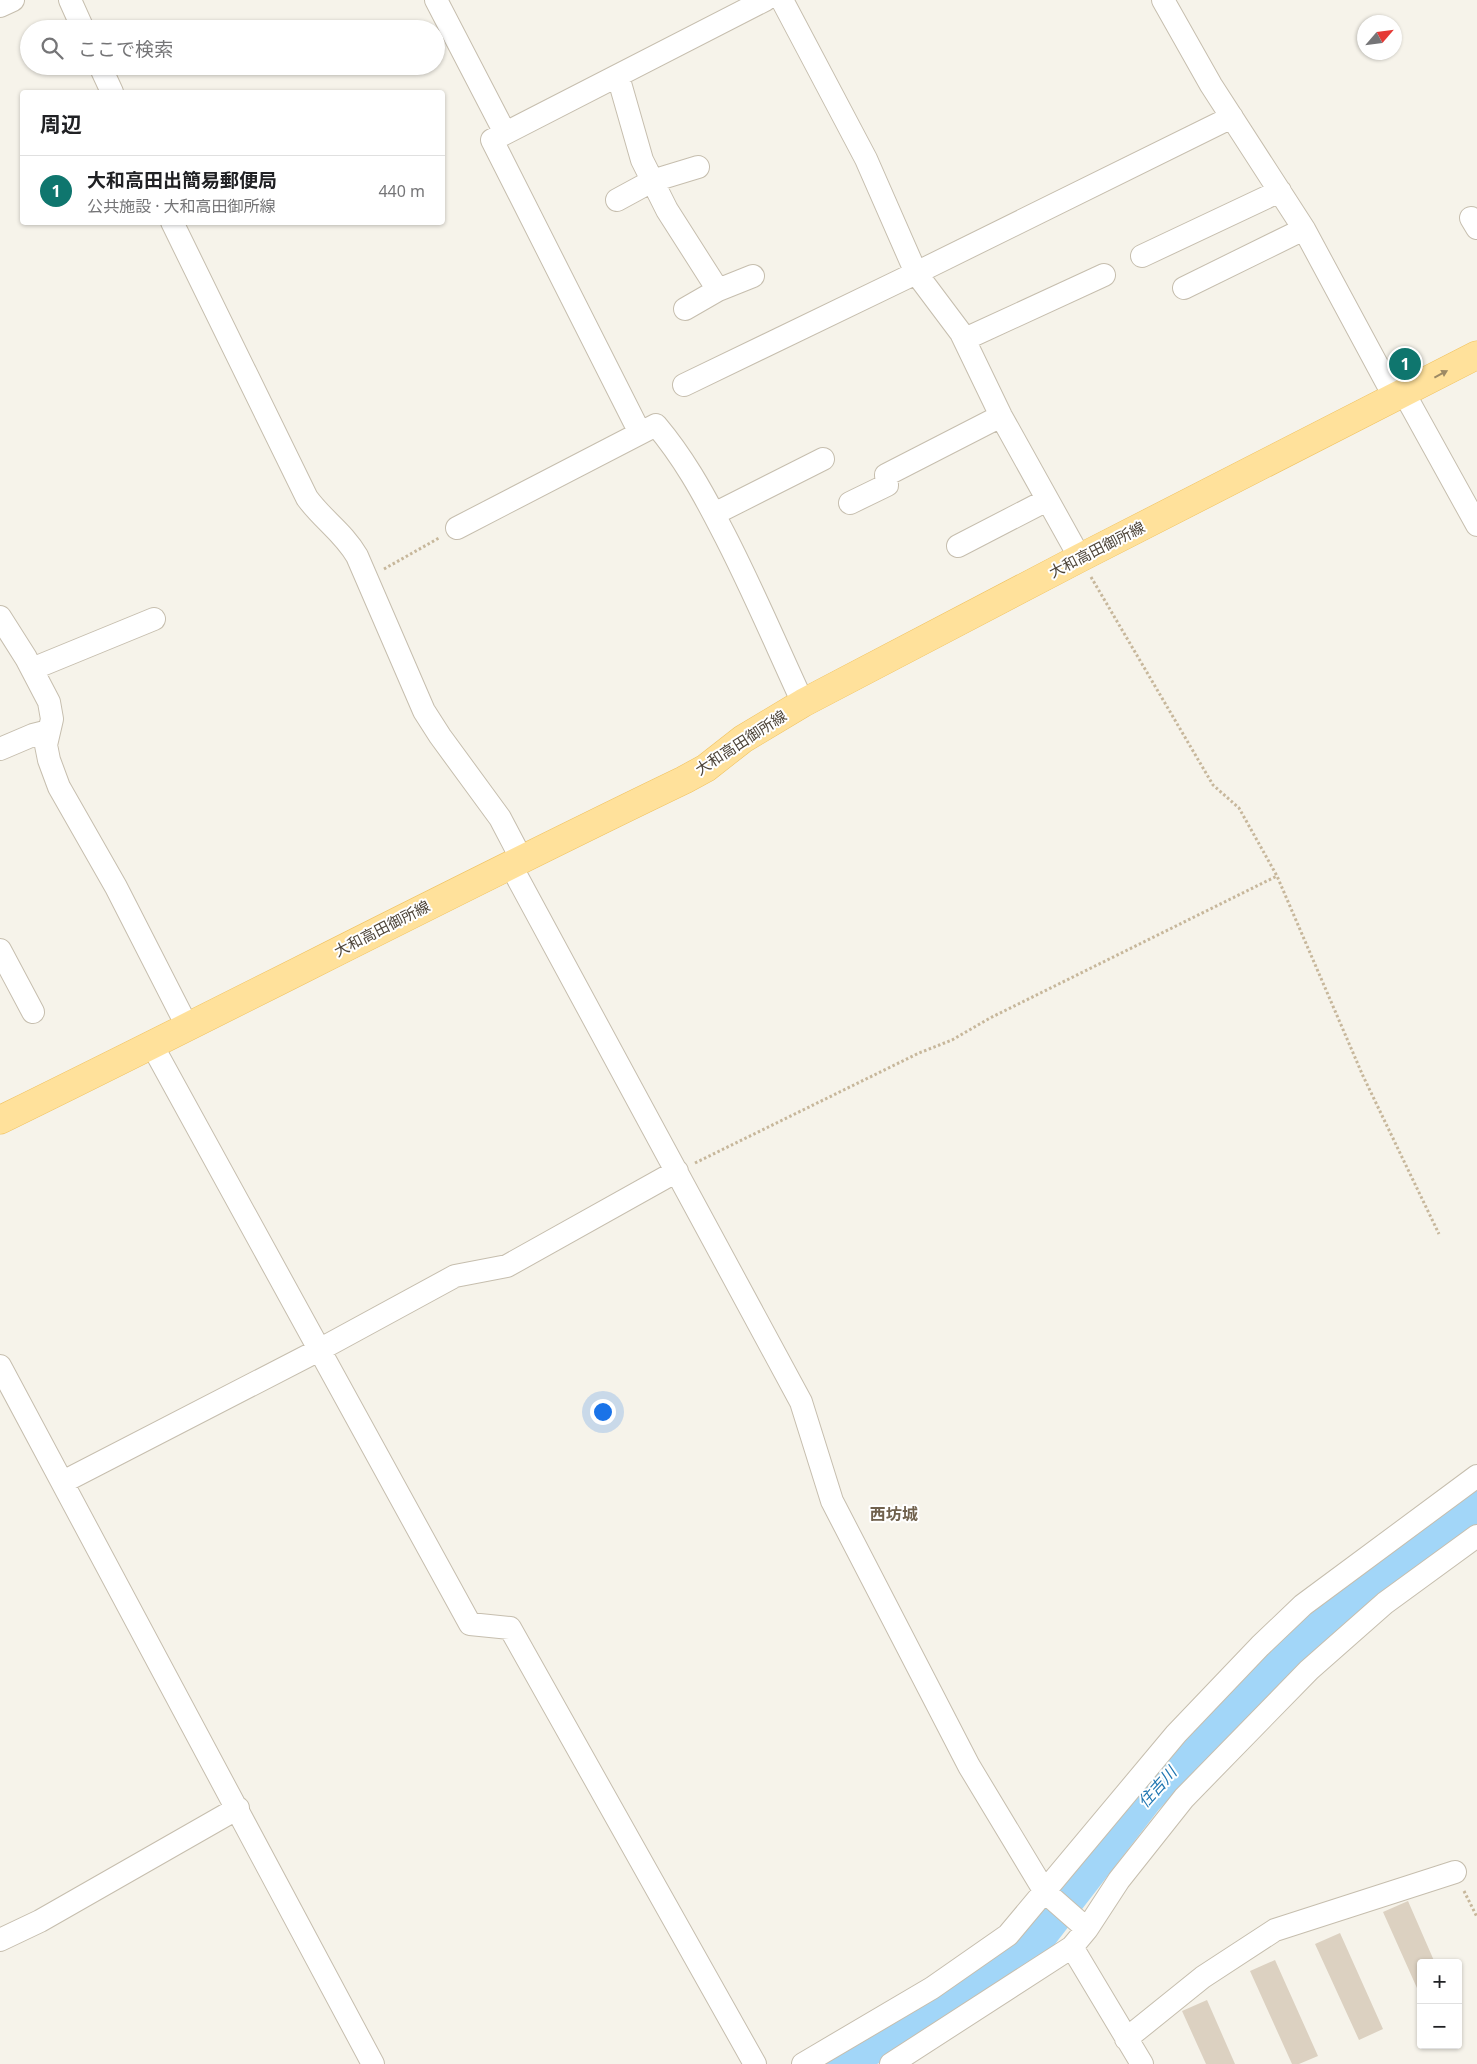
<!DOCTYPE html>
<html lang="ja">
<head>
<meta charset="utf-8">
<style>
  :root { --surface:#fff; --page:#f6f6f6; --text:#202124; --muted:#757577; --line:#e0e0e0; --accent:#0f766e }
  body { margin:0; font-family:"Noto Sans","Noto Sans JP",sans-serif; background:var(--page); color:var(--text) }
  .controls { position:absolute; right:15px; bottom:15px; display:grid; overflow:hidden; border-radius:5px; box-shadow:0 1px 4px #0004 }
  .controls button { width:45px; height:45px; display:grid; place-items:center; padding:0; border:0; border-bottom:1px solid var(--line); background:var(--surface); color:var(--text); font:25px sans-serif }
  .compass { position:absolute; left:1357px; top:15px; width:45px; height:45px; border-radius:50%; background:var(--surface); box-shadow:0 1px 4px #0004; rotate:62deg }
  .you { position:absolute; left:602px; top:1411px; width:18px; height:18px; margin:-12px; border:4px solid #fff; border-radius:50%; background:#1a73e8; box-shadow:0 0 0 8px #1a73e833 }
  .badge { display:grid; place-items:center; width:32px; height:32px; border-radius:50%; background:var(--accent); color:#fff; font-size:16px; font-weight:700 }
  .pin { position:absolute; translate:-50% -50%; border:2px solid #fff; box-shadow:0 1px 5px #0006 }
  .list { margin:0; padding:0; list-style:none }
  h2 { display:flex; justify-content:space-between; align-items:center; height:65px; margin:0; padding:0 20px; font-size:21px }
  h2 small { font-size:16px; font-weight:400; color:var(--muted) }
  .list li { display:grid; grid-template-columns:32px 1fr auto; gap:15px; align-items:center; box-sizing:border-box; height:70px; padding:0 20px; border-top:1px solid var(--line) }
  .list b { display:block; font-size:19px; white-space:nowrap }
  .list p { margin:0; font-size:16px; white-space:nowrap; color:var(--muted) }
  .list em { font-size:16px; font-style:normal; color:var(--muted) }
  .icon { flex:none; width:28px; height:28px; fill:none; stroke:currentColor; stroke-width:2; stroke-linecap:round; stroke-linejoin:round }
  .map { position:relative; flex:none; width:1477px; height:2064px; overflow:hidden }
  .search { position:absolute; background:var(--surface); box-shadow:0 1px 4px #0004; left:20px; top:20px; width:425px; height:55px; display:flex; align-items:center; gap:12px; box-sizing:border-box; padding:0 18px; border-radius:28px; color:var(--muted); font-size:19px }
  .panel { position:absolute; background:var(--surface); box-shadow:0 1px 4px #0004; left:20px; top:90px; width:425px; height:135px; border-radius:5px }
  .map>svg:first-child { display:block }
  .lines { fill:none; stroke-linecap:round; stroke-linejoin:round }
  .river { stroke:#a2d6f8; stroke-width:36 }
  .building { fill:#dcd1c1 }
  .minor-casing { stroke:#c6beae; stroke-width:24 }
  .major-casing { stroke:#f0c25f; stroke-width:29 }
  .path { stroke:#c7b79b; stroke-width:3; stroke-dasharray:2.5 2.5; stroke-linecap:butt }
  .minor { stroke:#fff; stroke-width:22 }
  .major { stroke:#ffe19b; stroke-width:28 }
  .oneway { fill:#9d8a64 }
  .labels { text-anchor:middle; stroke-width:4; stroke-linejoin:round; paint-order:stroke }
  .street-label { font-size:15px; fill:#4c4337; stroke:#fff }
  .neighbourhood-label { font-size:16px; font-weight:bold; fill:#70614d; stroke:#fff }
  .water-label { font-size:16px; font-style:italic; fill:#2177b2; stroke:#fff }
</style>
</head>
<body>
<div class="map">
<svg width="1477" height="2064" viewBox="0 0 1477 2064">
  <rect width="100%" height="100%" fill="#f6f3ea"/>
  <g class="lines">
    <path class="river" d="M 842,2064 L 951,1999 L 1037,1938 L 1145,1798 L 1250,1689 L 1301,1640 L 1344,1604 L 1477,1508"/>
  </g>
  <path class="building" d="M 1408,1901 L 1435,1963 L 1421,1963 L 1421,1997 L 1383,1912 Z
    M 1340,1933 L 1383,2029 L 1359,2040 L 1315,1944 Z
    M 1275,1960 L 1318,2056 L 1299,2064 L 1292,2064 L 1250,1971 Z
    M 1207,2000 L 1235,2064 L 1206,2064 L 1182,2011 Z"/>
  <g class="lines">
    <g class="minor-casing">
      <path id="minor" d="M 70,0 L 83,29
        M 436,0 L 505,133
        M 782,0 L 866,159 L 916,273 L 961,333 L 1001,416 L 1080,558
        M 1163,0 L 1211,85 L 1304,229 L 1395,398
        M 0,6 L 13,0
        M 100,66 L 112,92
        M 618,76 L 642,160 L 667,210 L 718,290
        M 617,200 L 652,181 L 698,167
        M 1471,218 L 1477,228
        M 172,222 L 307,498 C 323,520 343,532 357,556 L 424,711 L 440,736 L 500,818 L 521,858
        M 1142,256 L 1280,191
        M 1184,288 L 1304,229
        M 685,309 L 718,290 L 753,276
        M 965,339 L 1104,275
        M 684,385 L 916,273 L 1232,117
        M 1404,393 L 1477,525
        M 640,433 L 492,140 L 765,0
        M 850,503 L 887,485 L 886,475 L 1001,416
        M 714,514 L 823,459
        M 457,528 L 656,425 C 683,457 702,491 721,528 C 751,585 776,645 803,703
        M 958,546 L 1047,500
        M 0,617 L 26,658 L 49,702 L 52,719 L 46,745 L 49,760 L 59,787 L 116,887 L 188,1028
        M 32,669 L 154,619
        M 0,749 L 33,735 L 49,731
        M 510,864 L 801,1402 L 832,1501 L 969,1766 L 1045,1892 L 1087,1929
        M 0,950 L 33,1012
        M 152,1045 L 470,1624 L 510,1628 L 755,2064
        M 0,1366 L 373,2064
        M 63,1482 L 319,1350 L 455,1276 L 507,1266 L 677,1171
        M 0,1940 L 40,1921 L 238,1808
        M 1072,1947 L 1142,2064
        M 1126,2039 L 1203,1977 L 1275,1930 L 1455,1872
        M 803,2064 L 932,1988 L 1008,1935 L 1176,1734 L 1260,1646 L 1303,1605 L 1477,1476
        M 891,2064 L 1072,1947 L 1087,1929 L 1119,1880 L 1184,1798 L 1309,1670 L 1385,1603 L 1477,1536"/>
    </g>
    <g class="major-casing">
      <path id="major" d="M 0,1120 C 229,1008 455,890 684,780 L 706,768 L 743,739 L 803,703 L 1080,558 L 1477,355"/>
    </g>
    <path class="path" d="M 384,569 L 439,538
      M 1091,577 L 1213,785 L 1239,808 L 1277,876 L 1363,1076 L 1439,1234
      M 695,1163 L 919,1053 L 952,1040 L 990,1018 L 1277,876
      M 1464,1891 L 1477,1917"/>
    <use href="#minor" class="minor"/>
    <use href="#major" class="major"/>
  </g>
  <defs><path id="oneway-solid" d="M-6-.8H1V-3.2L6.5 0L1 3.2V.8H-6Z" transform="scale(1.25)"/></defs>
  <use class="oneway" href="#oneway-solid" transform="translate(1441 374) rotate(-28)"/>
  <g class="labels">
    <g class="street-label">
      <text transform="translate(1097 550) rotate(-27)" y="5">大和高田御所線</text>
      <text transform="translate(741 743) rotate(-33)" y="5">大和高田御所線</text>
      <text transform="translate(382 929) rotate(-27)" y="5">大和高田御所線</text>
    </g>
    <g class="neighbourhood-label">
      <text x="894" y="1520">西坊城</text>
    </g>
    <g class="water-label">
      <text transform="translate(1157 1787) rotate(-48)" y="6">住吉川</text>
    </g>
  </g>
</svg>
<div class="controls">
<button>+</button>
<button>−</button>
</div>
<svg class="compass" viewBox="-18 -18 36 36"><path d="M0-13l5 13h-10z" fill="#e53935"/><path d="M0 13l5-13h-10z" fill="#757577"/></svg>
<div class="you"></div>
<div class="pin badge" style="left:1405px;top:364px">1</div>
<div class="search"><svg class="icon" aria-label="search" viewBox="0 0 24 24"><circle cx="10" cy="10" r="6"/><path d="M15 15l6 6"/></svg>ここで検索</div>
<section class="panel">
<h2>周辺<small></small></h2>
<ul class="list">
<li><span class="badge">1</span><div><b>大和高田出簡易郵便局</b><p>公共施設 · 大和高田御所線</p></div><em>440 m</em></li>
</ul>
</section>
</div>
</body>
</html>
